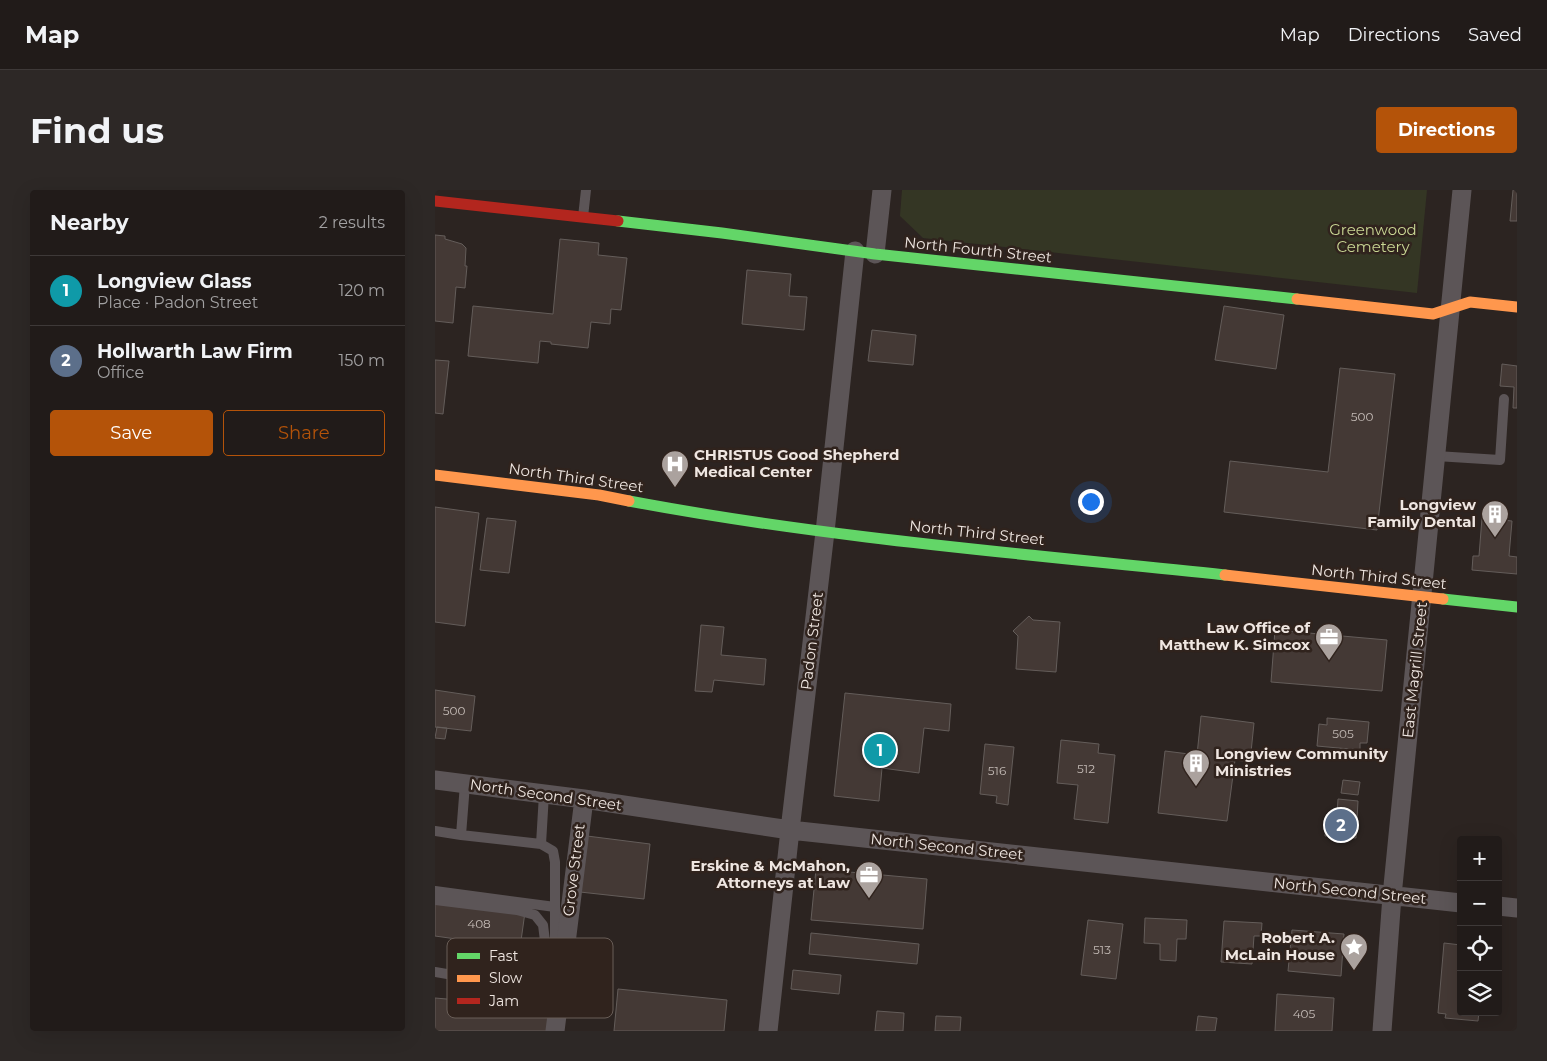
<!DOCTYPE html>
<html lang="en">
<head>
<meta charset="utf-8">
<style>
  :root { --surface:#211b19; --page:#2d2826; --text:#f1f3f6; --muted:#a2a1a2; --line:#3e3938; --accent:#b45309 }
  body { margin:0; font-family:Montserrat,sans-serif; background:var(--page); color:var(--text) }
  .controls { position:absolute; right:15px; bottom:15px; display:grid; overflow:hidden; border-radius:5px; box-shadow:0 5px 20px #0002 }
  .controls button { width:45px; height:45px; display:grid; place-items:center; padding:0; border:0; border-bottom:1px solid var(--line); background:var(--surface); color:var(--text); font:25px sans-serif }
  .you { position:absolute; left:655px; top:311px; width:18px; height:18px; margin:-12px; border:4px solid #fff; border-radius:50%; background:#1a73e8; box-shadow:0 0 0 8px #1a73e833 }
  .badge { display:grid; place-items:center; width:32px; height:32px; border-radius:50%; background:var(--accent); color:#fff; font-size:16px; font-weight:700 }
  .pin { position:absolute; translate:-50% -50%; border:2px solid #fff; box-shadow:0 1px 5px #0006 }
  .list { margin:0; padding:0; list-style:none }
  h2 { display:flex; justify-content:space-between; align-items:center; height:65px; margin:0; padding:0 20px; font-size:21px }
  h2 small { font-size:16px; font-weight:400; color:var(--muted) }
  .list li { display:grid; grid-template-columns:32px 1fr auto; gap:15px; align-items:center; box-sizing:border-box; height:70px; padding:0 20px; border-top:1px solid var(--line) }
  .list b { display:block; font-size:19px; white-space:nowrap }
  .list p { margin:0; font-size:16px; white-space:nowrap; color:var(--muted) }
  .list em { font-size:16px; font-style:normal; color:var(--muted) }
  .actions { display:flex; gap:10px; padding:15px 20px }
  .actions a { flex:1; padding:11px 0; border:1px solid var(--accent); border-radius:5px; text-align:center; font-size:18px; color:var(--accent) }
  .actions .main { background:var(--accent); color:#fff }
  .icon { flex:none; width:28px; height:28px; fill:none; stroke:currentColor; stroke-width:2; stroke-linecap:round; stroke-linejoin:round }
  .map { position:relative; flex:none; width:1082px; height:841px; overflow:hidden; border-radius:5px }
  header { display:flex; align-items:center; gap:30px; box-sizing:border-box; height:70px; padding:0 25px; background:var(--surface); border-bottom:1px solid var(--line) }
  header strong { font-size:24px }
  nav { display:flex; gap:28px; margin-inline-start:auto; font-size:18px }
  .intro { display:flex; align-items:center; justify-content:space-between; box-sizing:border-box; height:120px; padding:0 30px }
  h1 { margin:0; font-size:35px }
  .button { padding:12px 22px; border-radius:5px; background:var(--accent); color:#fff; font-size:18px; font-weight:700 }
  main { display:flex; gap:30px; padding:0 30px }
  aside { flex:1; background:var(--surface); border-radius:5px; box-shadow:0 5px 20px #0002 }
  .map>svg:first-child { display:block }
  .green { fill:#343624 }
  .building { fill:#443935; stroke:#645d5a }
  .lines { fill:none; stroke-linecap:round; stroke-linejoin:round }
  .lane { stroke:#5c5557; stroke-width:10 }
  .street { stroke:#5c5557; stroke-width:19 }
  .fast { stroke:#63d668; stroke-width:11 }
  .slow { stroke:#ff974d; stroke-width:11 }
  .jam { stroke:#b3261e; stroke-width:11 }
  .labels { text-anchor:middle; stroke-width:5; stroke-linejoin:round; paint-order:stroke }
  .number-label { font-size:12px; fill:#c4bbb6 }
  .park-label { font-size:15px; fill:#c9d794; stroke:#30231d }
  .street-label { font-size:15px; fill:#efe6e1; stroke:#30231d }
  .poi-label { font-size:15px; font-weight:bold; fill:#efe6e1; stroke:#30231d; text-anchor:end }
  .key { fill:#30231d; stroke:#695e58; stroke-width:1 }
  .key-label { font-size:14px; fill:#efe6e1 }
</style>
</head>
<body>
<header>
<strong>Map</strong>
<nav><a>Map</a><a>Directions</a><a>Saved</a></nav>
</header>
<div class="intro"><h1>Find us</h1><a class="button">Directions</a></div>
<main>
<aside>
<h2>Nearby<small>2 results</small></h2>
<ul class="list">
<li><span class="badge" style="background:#0f9aa8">1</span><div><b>Longview Glass</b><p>Place · Padon Street</p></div><em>120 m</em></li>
<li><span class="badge" style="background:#5c6f8a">2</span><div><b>Hollwarth Law Firm</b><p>Office</p></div><em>150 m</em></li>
</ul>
<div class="actions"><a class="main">Save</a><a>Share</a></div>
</aside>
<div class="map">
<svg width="1082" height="841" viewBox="0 0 1082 841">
  <rect width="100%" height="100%" fill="#2c2421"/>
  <path class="green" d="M 467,0 L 992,0 L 982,103 L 488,48 L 465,26 Z"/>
  <path class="building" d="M 1078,0 L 1082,0 L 1082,31 L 1075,31 Z
    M 0,45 L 10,46 L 10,49 L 27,54 L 31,58 L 30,76 L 32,76 L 30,98 L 21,97 L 18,133 L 0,131 Z
    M 125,49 L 164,53 L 163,65 L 192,68 L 186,120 L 176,119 L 175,134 L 156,132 L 153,158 L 116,154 L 116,152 L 105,151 L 103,173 L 33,166 L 38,116 L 118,124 Z
    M 312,80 L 356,84 L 354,106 L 372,107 L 369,140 L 307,134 Z
    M 789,116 L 849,125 L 841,179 L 780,170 Z
    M 437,140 L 481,145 L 478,175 L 433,171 Z
    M 0,170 L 14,171 L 8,224 L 0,223 Z
    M 1067,174 L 1082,176 L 1082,218 L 1078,218 L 1079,197 L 1065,196 Z
    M 905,178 L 960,184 L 942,340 L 789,322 L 795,271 L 893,282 Z
    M 0,317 L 44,323 L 30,436 L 0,432 Z
    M 52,328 L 81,331 L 74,383 L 45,380 Z
    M 1047,328 L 1077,331 L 1074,366 L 1082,367 L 1082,384 L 1037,380 L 1038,366 L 1044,366 Z
    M 594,426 L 598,430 L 625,432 L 621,482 L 581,479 L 583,446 L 578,441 Z
    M 266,435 L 289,437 L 286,465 L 331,469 L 329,495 L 279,490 L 277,502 L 260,501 Z
    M 840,440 L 952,450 L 947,501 L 836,492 Z
    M 0,500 L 40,506 L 36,541 L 0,537 Z
    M 410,503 L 516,514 L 514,541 L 489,538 L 484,583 L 447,578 L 444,611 L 399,606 Z
    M 766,526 L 819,533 L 815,572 L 800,570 L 792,631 L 723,623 L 730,561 L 762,565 Z
    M 892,528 L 934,532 L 932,553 L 925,553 L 925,560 L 882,556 L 884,534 L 892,535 Z
    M 2,537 L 12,538 L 10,549 L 0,548 Z
    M 626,550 L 664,554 L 663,563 L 680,565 L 673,633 L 639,629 L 643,595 L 622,593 Z
    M 550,554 L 579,557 L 573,615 L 561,613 L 562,606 L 545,604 Z
    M 908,590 L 925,592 L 923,605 L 906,603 Z
    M 903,609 L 923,611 L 921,648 L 890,646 L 892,624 L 902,625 Z
    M 152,646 L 215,654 L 209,709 L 145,702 Z
    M 381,679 L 492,689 L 488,739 L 376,730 Z
    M 0,710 L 90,722 L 85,758 L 0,746 Z
    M 710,728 L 752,730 L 751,749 L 742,749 L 741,771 L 725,770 L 725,754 L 709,753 Z
    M 653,730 L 688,734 L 681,789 L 646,785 Z
    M 789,731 L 827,733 L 826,746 L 819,746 L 817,774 L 786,772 Z
    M 857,740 L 909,744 L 906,786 L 853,781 Z
    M 376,743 L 484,754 L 482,774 L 374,764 Z
    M 1009,753 L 1026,755 L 1026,822 L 1044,822 L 1043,831 L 1010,828 L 1011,824 L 1003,823 Z
    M 358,780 L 406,785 L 404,804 L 356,799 Z
    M 183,799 L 292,810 L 289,841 L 179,841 Z
    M 842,804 L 899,808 L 897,841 L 840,841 Z
    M 0,808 L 117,818 L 115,841 L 0,841 Z
    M 442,821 L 469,823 L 468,841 L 440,841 Z
    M 501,826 L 526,827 L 525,841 L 500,841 Z
    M 763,826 L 782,828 L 780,841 L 761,841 Z"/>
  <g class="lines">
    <path class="lane" d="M 148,27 L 151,0
      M 1001,266 L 1065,270 L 1069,209
      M 0,641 L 26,645 L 30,594
      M 26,645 L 106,654
      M 0,701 L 120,717
      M 0,710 L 82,720 L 100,725 L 108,735 L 110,751 L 103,762 L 85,775 L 64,793
      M 0,782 L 64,793 L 92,795 L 110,778 L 118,766 L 120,753 L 120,672 L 118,661 L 106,654 L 109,604
      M 92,795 L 124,798"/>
    <path class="street" d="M 440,64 L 447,0
      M 0,590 L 149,609 L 355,640 L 1026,713
      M 1063,716 L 1082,718
      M 120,841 L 149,609
      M 333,841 L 355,640 L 390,342 L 420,61
      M 947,841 L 957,706 L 1027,0"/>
    <path class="fast" d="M 183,31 L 287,43 L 440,64 L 862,109
      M 194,311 C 390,348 592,364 790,385
      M 1008,409 L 1082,417"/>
    <path class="slow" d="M 862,109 L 998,124 L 1035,112 L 1082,117
      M 0,285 L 164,305 L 194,311
      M 790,385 L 1008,409"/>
    <path class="jam" d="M 0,11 L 183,31"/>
  </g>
  <defs>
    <g id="hospital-pin" transform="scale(1.4375)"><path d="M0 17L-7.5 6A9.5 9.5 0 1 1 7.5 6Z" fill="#aba29e" stroke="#30231d"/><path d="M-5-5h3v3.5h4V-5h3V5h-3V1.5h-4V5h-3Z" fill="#fff"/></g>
    <g id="building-pin" transform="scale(1.4375)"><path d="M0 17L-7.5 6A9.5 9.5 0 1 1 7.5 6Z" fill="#aba29e" stroke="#30231d"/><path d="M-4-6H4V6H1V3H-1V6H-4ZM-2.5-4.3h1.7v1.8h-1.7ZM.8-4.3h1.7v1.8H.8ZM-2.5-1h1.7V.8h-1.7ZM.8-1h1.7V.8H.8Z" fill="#fff"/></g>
    <g id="office-pin" transform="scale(1.4375)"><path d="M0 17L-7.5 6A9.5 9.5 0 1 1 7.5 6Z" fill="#aba29e" stroke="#30231d"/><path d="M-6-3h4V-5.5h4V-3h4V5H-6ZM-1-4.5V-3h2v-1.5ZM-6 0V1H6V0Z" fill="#fff"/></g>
    <g id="sight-pin" transform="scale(1.4375)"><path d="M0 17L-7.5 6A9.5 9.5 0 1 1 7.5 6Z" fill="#aba29e" stroke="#30231d"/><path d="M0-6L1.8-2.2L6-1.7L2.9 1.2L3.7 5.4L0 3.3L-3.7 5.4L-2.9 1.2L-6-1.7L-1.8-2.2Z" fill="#fff"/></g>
  </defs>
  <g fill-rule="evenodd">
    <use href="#hospital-pin" x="240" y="274"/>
    <use href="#building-pin" x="1060" y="324"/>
    <use href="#office-pin" x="894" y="447"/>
    <use href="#building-pin" x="761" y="573"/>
    <use href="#office-pin" x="434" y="685"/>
    <use href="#sight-pin" x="919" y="757"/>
  </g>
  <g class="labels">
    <g class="number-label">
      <text x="927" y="231">500</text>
      <text x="19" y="525">500</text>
      <text x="908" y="548">505</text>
      <text x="651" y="583">512</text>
      <text x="562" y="585">516</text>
      <text x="44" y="738">408</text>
      <text x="667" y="764">513</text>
      <text x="869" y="828">405</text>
    </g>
    <g class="park-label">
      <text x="938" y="45">Greenwood<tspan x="938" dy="17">Cemetery</tspan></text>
    </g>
    <g class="street-label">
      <text transform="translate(543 60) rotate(6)" y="5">North Fourth Street</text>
      <text transform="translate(141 288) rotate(8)" y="5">North Third Street</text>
      <text transform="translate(542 343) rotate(6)" y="5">North Third Street</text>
      <text transform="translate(944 387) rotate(6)" y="5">North Third Street</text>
      <text transform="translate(377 451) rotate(-83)" y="5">Padon Street</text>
      <text transform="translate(980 480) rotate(-84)" y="5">East Magrill Street</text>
      <text transform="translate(111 605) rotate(8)" y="5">North Second Street</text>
      <text transform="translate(512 657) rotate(6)" y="5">North Second Street</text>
      <text transform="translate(139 680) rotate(-83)" y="5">Grove Street</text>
      <text transform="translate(915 701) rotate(6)" y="5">North Second Street</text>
    </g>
    <g class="poi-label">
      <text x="259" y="270" text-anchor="start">CHRISTUS Good Shepherd<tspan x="259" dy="17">Medical Center</tspan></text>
      <text x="1041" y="320">Longview<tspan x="1041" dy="17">Family Dental</tspan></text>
      <text x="875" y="443">Law Office of<tspan x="875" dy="17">Matthew K. Simcox</tspan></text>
      <text x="780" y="569" text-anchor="start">Longview Community<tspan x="780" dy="17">Ministries</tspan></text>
      <text x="415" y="681">Erskine &amp; McMahon,<tspan x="415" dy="17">Attorneys at Law</tspan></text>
      <text x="900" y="753">Robert A.<tspan x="900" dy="17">McLain House</tspan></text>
    </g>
  </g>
  <rect x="12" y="748" width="166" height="80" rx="8" class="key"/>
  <rect x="22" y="763" width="23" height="6" fill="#63d668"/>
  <rect x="22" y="785" width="23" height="7" fill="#ff974d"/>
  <rect x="22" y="808" width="23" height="6" fill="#b3261e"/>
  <g class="key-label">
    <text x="54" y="771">Fast</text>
    <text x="54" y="793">Slow</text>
    <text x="54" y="816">Jam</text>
  </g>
</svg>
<div class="controls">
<button>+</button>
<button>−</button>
<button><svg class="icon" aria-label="locate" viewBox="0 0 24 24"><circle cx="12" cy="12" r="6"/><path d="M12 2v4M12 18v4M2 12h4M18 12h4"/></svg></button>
<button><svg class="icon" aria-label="layers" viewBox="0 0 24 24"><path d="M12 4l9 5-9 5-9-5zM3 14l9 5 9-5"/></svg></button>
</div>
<div class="you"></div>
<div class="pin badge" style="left:445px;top:560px;background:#0f9aa8">1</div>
<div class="pin badge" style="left:906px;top:635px;background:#5c6f8a">2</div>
</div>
</main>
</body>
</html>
